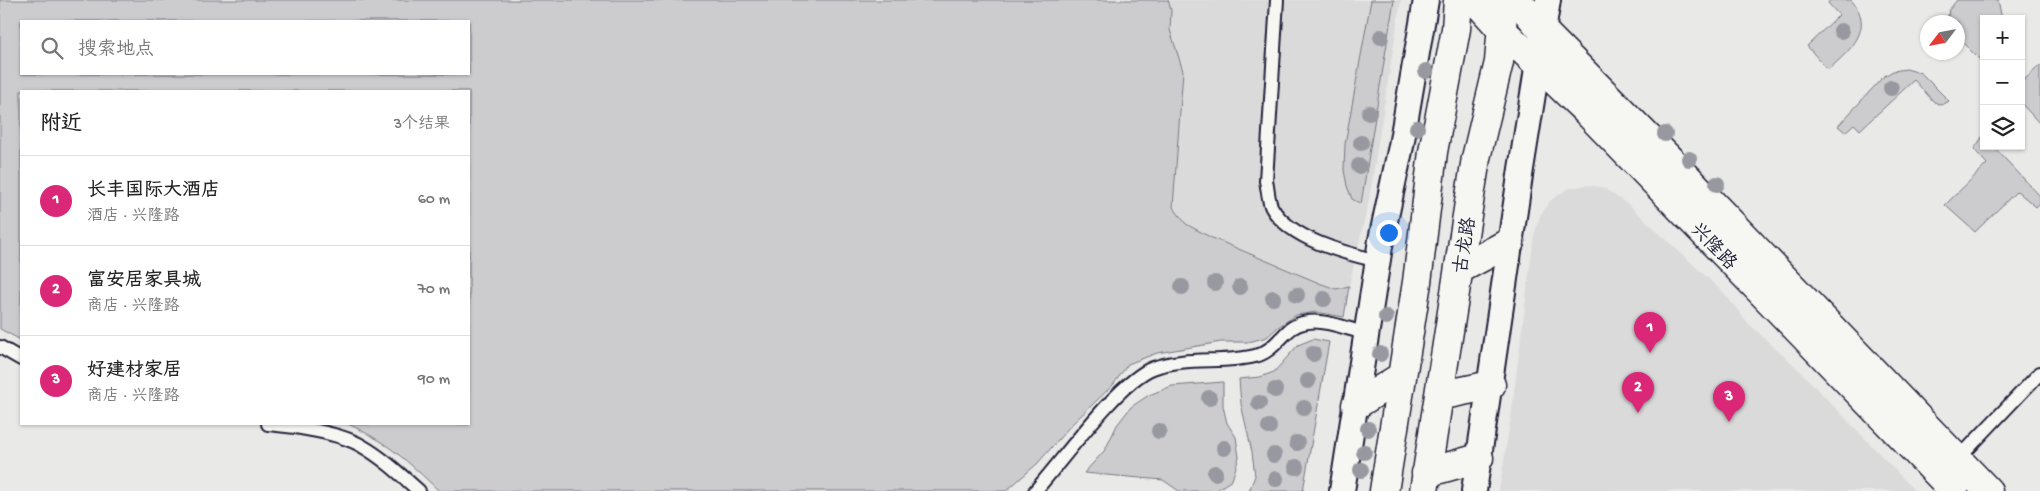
<!DOCTYPE html>
<html lang="zh">
<head>
<meta charset="utf-8">
<style>
  :root { --surface:#fff; --page:#f2f2f2; --text:#222; --muted:#767676; --line:#e0e0e0; --accent:#db2777 }
  body { margin:0; font-family:"Gochi Hand","LXGW WenKai TC",sans-serif; background:var(--page); color:var(--text) }
  .controls { position:absolute; right:15px; top:15px; display:grid; overflow:hidden; border-radius:0px; box-shadow:0 1px 4px #0004 }
  .controls button { width:45px; height:45px; display:grid; place-items:center; padding:0; border:0; border-bottom:1px solid var(--line); background:var(--surface); color:var(--text); font:25px sans-serif }
  .compass { position:absolute; left:1920px; top:15px; width:45px; height:45px; border-radius:50%; background:var(--surface); box-shadow:0 1px 4px #0004; rotate:238deg }
  .you { position:absolute; left:1388px; top:232px; width:18px; height:18px; margin:-12px; border:4px solid #fff; border-radius:50%; background:#1a73e8; box-shadow:0 0 0 8px #1a73e833 }
  .badge { display:grid; place-items:center; width:32px; height:32px; border-radius:50%; background:var(--accent); color:#fff; font-size:16px; font-weight:700 }
  .pin { position:absolute; translate:-50% -41px; filter:drop-shadow(0 1px 2px #0008) }
  .pin::after { content:''; position:absolute; top:26px; width:18px; height:15px; background:inherit; clip-path:polygon(0 0,100% 0,50% 100%) }
  .list { margin:0; padding:0; list-style:none }
  h2 { display:flex; justify-content:space-between; align-items:center; height:65px; margin:0; padding:0 20px; font-size:21px }
  h2 small { font-size:16px; font-weight:400; color:var(--muted) }
  .list li { display:grid; grid-template-columns:32px 1fr auto; gap:15px; align-items:center; box-sizing:border-box; height:90px; padding:0 20px; border-top:1px solid var(--line) }
  .list b { display:block; font-size:19px; white-space:nowrap }
  .list p { margin:0; font-size:16px; white-space:nowrap; color:var(--muted) }
  .list em { font-size:16px; font-style:normal; color:var(--muted) }
  .icon { flex:none; width:28px; height:28px; fill:none; stroke:currentColor; stroke-width:2; stroke-linecap:round; stroke-linejoin:round }
  .map { position:relative; flex:none; width:2040px; height:491px; overflow:hidden }
  .search { position:absolute; background:var(--surface); box-shadow:0 1px 4px #0004; left:20px; top:20px; width:450px; height:55px; display:flex; align-items:center; gap:12px; box-sizing:border-box; padding:0 18px; border-radius:0px; color:var(--muted); font-size:19px }
  .panel { position:absolute; background:var(--surface); box-shadow:0 1px 4px #0004; left:20px; top:90px; width:450px; height:335px; border-radius:0px }
  .map>svg:first-child { display:block }
  .built { fill:#dadada }
  .green { fill:#ccccce; stroke:#777784; fill-rule:evenodd }
  .lines { fill:none; stroke-linecap:round; stroke-linejoin:round }
  .service-casing { stroke:#22223b; stroke-width:16 }
  .minor-casing { stroke:#22223b; stroke-width:28 }
  .secondary-casing { stroke:#22223b; stroke-width:31 }
  .primary-casing { stroke:#22223b; stroke-width:31 }
  .service { stroke:#f6f6f2; stroke-width:12 }
  .minor { stroke:#f6f6f2; stroke-width:24 }
  .secondary { stroke:#f6f6f2; stroke-width:28 }
  .primary { stroke:#f6f6f2; stroke-width:28 }
  .tree { fill:#9898a1 }
  .labels { text-anchor:middle; stroke-width:4; stroke-linejoin:round; paint-order:stroke }
  .street-label { font-size:19px; fill:#22223b; stroke:#f6f6f2 }
</style>
</head>
<body>
<div class="map">
<svg width="2040" height="491" viewBox="0 0 2040 491">
  <rect width="100%" height="100%" fill="#e9e9e7"/>
  <filter id="ink" filterUnits="userSpaceOnUse"><feTurbulence type="fractalNoise" baseFrequency=".02" numOctaves="2"/><feDisplacementMap in="SourceGraphic" scale="10" xChannelSelector="R" yChannelSelector="G"/><feConvolveMatrix kernelMatrix="1 2 1 2 8 2 1 2 1" color-interpolation-filters="sRGB"/></filter>
  <g filter="url(#ink)">
    <path class="built" d="M 1168,0 L 1401,0 L 1369,200 L 1349,286 L 1337,289 L 1319,283 L 1210,237 L 1186,224 L 1173,207 L 1183,71 L 1170,30 L 1171,10 Z
      M 1587,185 L 1602,187 L 1629,205 L 1724,293 L 1748,323 L 1797,368 L 1915,491 L 1499,491 L 1511,417 L 1534,235 L 1540,216 L 1550,201 L 1567,189 Z"/>
    <path class="green" d="M 0,0 L 1168,0 L 1171,10 L 1170,30 L 1183,71 L 1173,207 L 1186,224 L 1210,237 L 1319,283 L 1336,289 L 1349,286 L 1344,317 L 1316,312 L 1296,315 L 1278,327 L 1267,337 L 1249,342 L 1221,342 L 1157,353 L 1128,364 L 1113,385 L 1071,425 L 1038,463 L 1006,491 L 439,491 C 408,461 387,442 348,424 L 469,424 L 469,91 L 21,91 L 21,340 L 0,329 ZM 21,21 L 469,21 L 469,74 L 21,74 Z
      M 1371,0 L 1394,0 L 1361,204 L 1352,199 L 1347,186 L 1344,170 L 1345,144 Z
      M 1830,0 L 1851,0 C 1877,29 1848,52 1828,70 L 1807,46 L 1839,15 L 1828,3 Z
      M 1957,0 L 1998,0 L 2002,19 L 1984,19 L 1984,64 L 1958,38 L 1958,22 L 1947,22 L 1949,10 Z
      M 2040,65 L 2040,124 L 2021,103 L 2021,83 Z
      M 1906,69 L 1921,73 L 1949,101 L 1942,105 L 1934,102 L 1914,80 L 1860,130 L 1854,124 L 1845,132 L 1838,126 L 1883,77 L 1893,71 Z
      M 1983,136 L 1984,146 L 1993,146 L 2040,196 L 2040,203 L 2036,207 L 2017,191 L 1975,232 L 1945,205 L 1987,164 L 1974,149 Z
      M 1313,339 L 1329,342 L 1303,491 L 1249,491 L 1255,476 L 1252,452 L 1241,404 L 1239,379 L 1260,377 L 1274,372 L 1298,345 Z
      M 1223,382 L 1223,406 L 1227,423 L 1236,437 L 1239,457 L 1232,480 L 1215,491 L 1179,491 L 1163,480 L 1084,473 L 1105,450 L 1117,425 L 1131,407 L 1149,395 L 1172,386 Z"/>
    <g class="lines">
      <g class="service-casing">
        <path id="service" d="M 1277,0 L 1266,181 C 1268,189 1268,201 1272,208 C 1290,239 1344,253 1378,261
          M 0,347 L 21,359
          M 268,424 C 293,426 341,433 362,446 C 383,458 401,475 419,491
          M 1958,459 L 2040,373
          M 1035,491 C 1062,461 1119,381 1153,368 C 1186,356 1222,364 1255,356 C 1268,353 1276,343 1285,334 C 1307,310 1341,327 1367,334"/>
      </g>
      <g class="minor-casing">
        <path id="minor" d="M 1342,491 L 1381,240 L 1401,146 L 1426,0
          M 1474,491 L 1521,169 L 1548,0"/>
      </g>
      <g class="secondary-casing">
        <path id="secondary" d="M 1475,0 L 1503,31 L 1585,110 L 1954,491
          M 1517,0 L 1542,30 L 1687,177 L 1988,491"/>
      </g>
      <g class="primary-casing">
        <path id="primary" d="M 1460,269 L 1510,242
          M 1439,396 L 1491,385
          M 1356,405 L 1402,376
          M 1426,473 L 1479,458
          M 1384,491 L 1417,282 L 1433,152 L 1456,29 L 1458,0
          M 1424,491 L 1476,158 L 1499,62 L 1504,0"/>
      </g>
      <use href="#service" class="service"/>
      <use href="#minor" class="minor"/>
      <use href="#secondary" class="secondary"/>
      <use href="#primary" class="primary"/>
    </g>
    <g class="tree">
      <circle cx="1841" cy="31" r="8"/>
      <circle cx="1381" cy="37" r="8"/>
      <circle cx="1426" cy="71" r="8"/>
      <circle cx="1891" cy="88" r="8"/>
      <circle cx="1369" cy="113" r="8"/>
      <circle cx="1417" cy="128" r="8"/>
      <circle cx="1665" cy="134" r="8"/>
      <circle cx="1361" cy="143" r="8"/>
      <circle cx="1689" cy="159" r="8"/>
      <circle cx="1359" cy="166" r="8"/>
      <circle cx="1717" cy="184" r="8"/>
      <circle cx="1215" cy="283" r="8"/>
      <circle cx="1182" cy="287" r="8"/>
      <circle cx="1240" cy="287" r="8"/>
      <circle cx="1297" cy="295" r="8"/>
      <circle cx="1273" cy="298" r="8"/>
      <circle cx="1324" cy="299" r="8"/>
      <circle cx="1386" cy="317" r="8"/>
      <circle cx="1313" cy="354" r="8"/>
      <circle cx="1380" cy="354" r="8"/>
      <circle cx="1308" cy="381" r="8"/>
      <circle cx="1275" cy="390" r="8"/>
      <circle cx="1209" cy="398" r="8"/>
      <circle cx="1259" cy="403" r="8"/>
      <circle cx="1304" cy="408" r="8"/>
      <circle cx="1269" cy="427" r="8"/>
      <circle cx="1368" cy="429" r="8"/>
      <circle cx="1159" cy="431" r="8"/>
      <circle cx="1297" cy="443" r="8"/>
      <circle cx="1224" cy="448" r="8"/>
      <circle cx="1364" cy="452" r="8"/>
      <circle cx="1274" cy="455" r="8"/>
      <circle cx="1296" cy="467" r="8"/>
      <circle cx="1361" cy="470" r="8"/>
      <circle cx="1215" cy="473" r="8"/>
      <circle cx="1276" cy="479" r="8"/>
    </g>
  </g>
  <g class="labels">
    <g class="street-label">
      <text transform="translate(1463 245) rotate(-81)" y="7">古龙路</text>
      <text transform="translate(1715 245) rotate(46)" y="7">兴隆路</text>
    </g>
  </g>
</svg>
<div class="controls">
<button>+</button>
<button>−</button>
<button><svg class="icon" aria-label="layers" viewBox="0 0 24 24"><path d="M12 4l9 5-9 5-9-5zM3 14l9 5 9-5"/></svg></button>
</div>
<svg class="compass" viewBox="-18 -18 36 36"><path d="M0-13l5 13h-10z" fill="#e53935"/><path d="M0 13l5-13h-10z" fill="#767676"/></svg>
<div class="you"></div>
<div class="pin badge" style="left:1650px;top:353px">1</div>
<div class="pin badge" style="left:1638px;top:413px">2</div>
<div class="pin badge" style="left:1729px;top:422px">3</div>
<div class="search"><svg class="icon" aria-label="search" viewBox="0 0 24 24"><circle cx="10" cy="10" r="6"/><path d="M15 15l6 6"/></svg>搜索地点</div>
<section class="panel">
<h2>附近<small>3个结果</small></h2>
<ul class="list">
<li><span class="badge">1</span><div><b>长丰国际大酒店</b><p>酒店 · 兴隆路</p></div><em>60 m</em></li>
<li><span class="badge">2</span><div><b>富安居家具城</b><p>商店 · 兴隆路</p></div><em>70 m</em></li>
<li><span class="badge">3</span><div><b>好建材家居</b><p>商店 · 兴隆路</p></div><em>90 m</em></li>
</ul>
</section>
</div>
</body>
</html>
